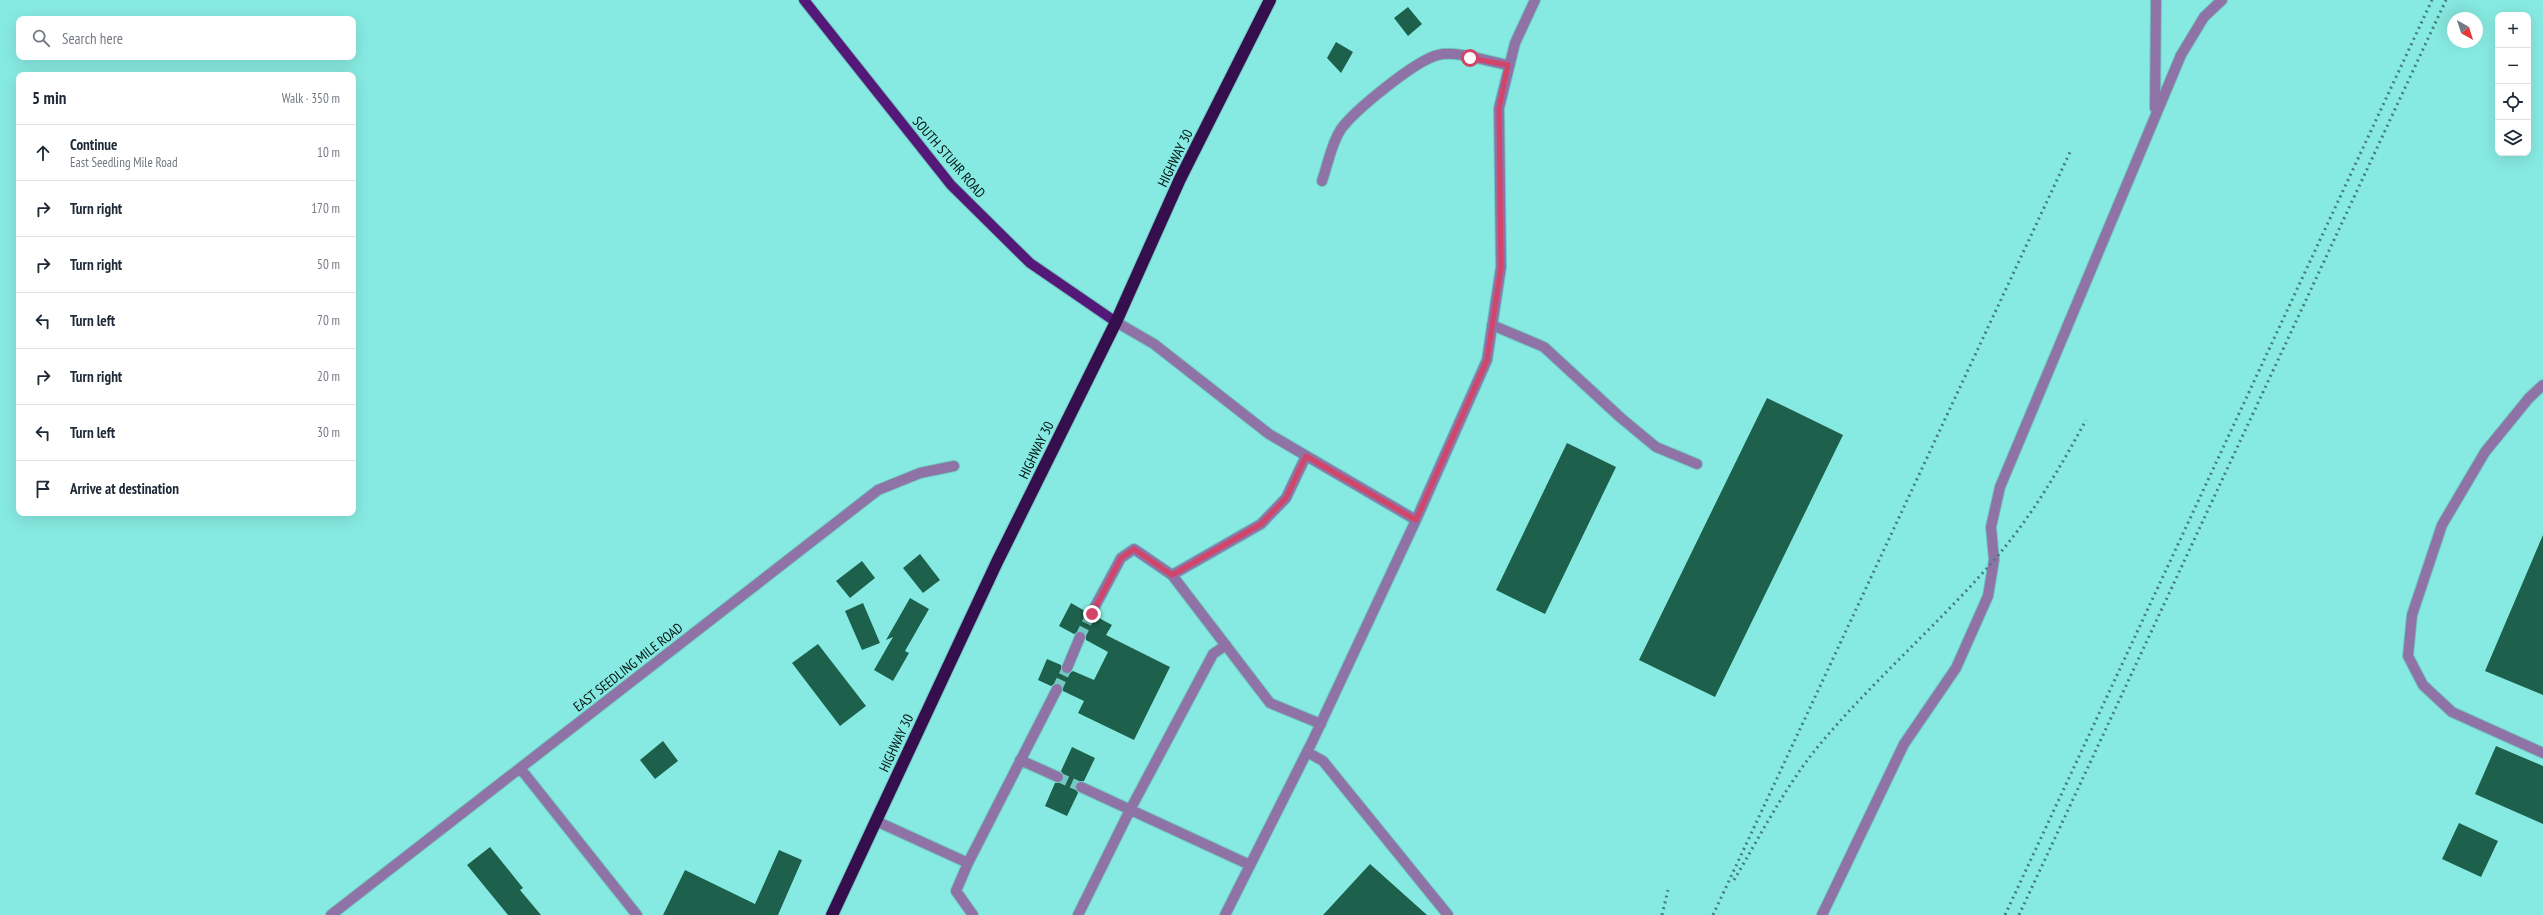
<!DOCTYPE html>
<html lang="en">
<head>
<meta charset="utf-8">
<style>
  :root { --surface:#fff; --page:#f2f2f3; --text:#1f2937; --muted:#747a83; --line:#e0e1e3 }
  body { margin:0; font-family:"PT Sans Narrow",sans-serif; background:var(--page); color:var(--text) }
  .controls { position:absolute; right:12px; top:12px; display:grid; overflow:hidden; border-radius:8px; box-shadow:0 4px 16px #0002 }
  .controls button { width:36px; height:36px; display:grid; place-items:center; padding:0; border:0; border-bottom:1px solid var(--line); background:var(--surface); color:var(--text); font:20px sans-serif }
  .compass { position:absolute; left:2447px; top:12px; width:36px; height:36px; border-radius:50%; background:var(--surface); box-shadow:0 4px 16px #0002; rotate:141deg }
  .stop { position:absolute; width:12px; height:12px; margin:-9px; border:3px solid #d34469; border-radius:50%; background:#fff }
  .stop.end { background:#d34469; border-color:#fff; box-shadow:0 1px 4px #0008 }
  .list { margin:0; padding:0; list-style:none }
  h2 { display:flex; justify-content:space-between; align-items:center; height:52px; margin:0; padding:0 16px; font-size:17px }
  h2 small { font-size:13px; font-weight:400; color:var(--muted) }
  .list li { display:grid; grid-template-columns:26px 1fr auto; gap:12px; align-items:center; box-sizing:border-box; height:56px; padding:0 16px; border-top:1px solid var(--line) }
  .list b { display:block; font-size:15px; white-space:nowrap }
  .list p { margin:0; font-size:13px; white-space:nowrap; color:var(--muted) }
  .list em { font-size:13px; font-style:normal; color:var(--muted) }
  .icon { flex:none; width:22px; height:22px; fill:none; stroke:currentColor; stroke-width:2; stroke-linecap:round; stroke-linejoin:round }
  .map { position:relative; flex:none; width:2543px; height:915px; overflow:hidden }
  .search { position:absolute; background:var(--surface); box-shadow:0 4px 16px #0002; left:16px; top:16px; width:340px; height:44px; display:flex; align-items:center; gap:10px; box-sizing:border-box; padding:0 14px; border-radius:8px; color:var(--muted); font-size:15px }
  .panel { position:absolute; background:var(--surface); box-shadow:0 4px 16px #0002; left:16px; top:72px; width:340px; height:444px; border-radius:8px }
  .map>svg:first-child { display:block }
  .building { fill:#1d604b }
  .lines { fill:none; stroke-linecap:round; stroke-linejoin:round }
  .minor-tunnel { stroke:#73cac3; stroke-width:10; stroke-dasharray:10 5; stroke-linecap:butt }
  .minor-casing { stroke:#71c7c1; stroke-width:12 }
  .major-casing { stroke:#71c7c1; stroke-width:12 }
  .highway-casing { stroke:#71c7c1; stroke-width:14 }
  .minor { stroke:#8f73a6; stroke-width:10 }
  .major { stroke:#541878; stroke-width:10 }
  .highway { stroke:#350f4d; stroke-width:12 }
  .rail { stroke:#447f7a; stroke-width:3; stroke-dasharray:2 4; stroke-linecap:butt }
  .route { stroke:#d34469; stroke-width:5 }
  .labels { text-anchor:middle; stroke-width:4; stroke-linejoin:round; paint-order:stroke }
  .street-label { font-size:14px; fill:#001211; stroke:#87eae2 }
</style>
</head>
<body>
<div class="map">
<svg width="2543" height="915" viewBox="0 0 2543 915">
  <rect width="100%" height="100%" fill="#87eae2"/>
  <path class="building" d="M 1408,7 L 1422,24 L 1408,36 L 1394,18 Z
    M 1336,42 L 1353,52 L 1341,73 L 1327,58 Z
    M 1767,398 L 1843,435 L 1715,697 L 1639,660 Z
    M 1567,443 L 1616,467 L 1545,614 L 1496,590 Z
    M 2543,535 L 2543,695 L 2485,671 Z
    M 920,554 L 940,580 L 923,593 L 903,568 Z
    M 862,561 L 875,578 L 850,598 L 836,581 Z
    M 910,598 L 929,609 L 905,651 L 909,653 L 893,681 L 874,670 L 893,637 L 886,640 Z
    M 863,603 L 880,643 L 862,650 L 845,611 Z
    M 1071,603 L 1085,611 L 1085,617 L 1088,620 L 1097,617 L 1112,625 L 1106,635 L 1170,667 L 1134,740 L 1078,713 L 1084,701 L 1063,691 L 1060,683 L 1056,683 L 1051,686 L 1038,680 L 1047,659 L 1061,665 L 1064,674 L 1068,674 L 1073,671 L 1094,680 L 1108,652 L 1086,640 L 1086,636 L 1083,631 L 1074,634 L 1059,626 Z
    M 818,644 L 866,706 L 840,726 L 792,663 Z
    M 663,741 L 678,761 L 655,779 L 640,760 Z
    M 2496,746 L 2543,766 L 2543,824 L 2475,794 Z
    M 1072,747 L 1095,758 L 1084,781 L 1078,782 L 1075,785 L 1078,793 L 1067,816 L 1045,806 L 1055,783 L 1064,780 L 1064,776 L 1061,771 Z
    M 2459,823 L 2498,841 L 2481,877 L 2442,859 Z
    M 490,847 L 523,888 L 520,890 L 541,915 L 508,915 L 467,865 Z
    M 779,850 L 802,860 L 778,915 L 663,915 L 685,870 L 755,904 Z
    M 1370,864 L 1427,915 L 1323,915 Z"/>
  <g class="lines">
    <path class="minor-tunnel" d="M 1080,637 L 1091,614
      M 1057,689 L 1067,668
      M 1058,777 L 1081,787"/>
    <g class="minor-casing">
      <path id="minor" d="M 2155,108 L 2156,0
        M 1322,181 C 1328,164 1331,144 1341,129 C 1355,110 1416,60 1438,55 C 1456,50 1489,62 1508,65
        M 1116,322 L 1154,344 L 1269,434 L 1416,520
        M 1492,325 L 1544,347 L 1621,418 L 1656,447 L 1697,464
        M 2543,385 L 2529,398 L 2485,452 L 2442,525 L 2412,615 L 2408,656 L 2423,685 L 2452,712 L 2543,753
        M 1172,575 L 1270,703 L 1321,724
        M 1091,614 L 1121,558 L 1134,549 L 1172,575 L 1261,524 L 1286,498 L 1306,456
        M 1067,668 L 1080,637
        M 1307,752 L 1323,761 L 1448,915
        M 1020,760 L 1058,777
        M 520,768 L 637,915
        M 1081,787 L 1250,865
        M 876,821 L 968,863 L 956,891 L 973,915
        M 968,863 L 1057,689
        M 331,915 L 878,490 L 920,473 L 954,466
        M 1078,915 L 1130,810 L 1213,654 L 1226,645
        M 1225,915 L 1313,740 L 1416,520 L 1487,360 L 1501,267 L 1499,108 L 1515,43 L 1535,0
        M 1822,915 L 1904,744 L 1956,668 L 1988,596 L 1994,560 L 1991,527 L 2000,487 L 2181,55 L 2204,17 L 2222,0"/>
    </g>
    <g class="major-casing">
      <path id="major" d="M 804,0 L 951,185 L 1030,263 L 1116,322"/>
    </g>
    <g class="highway-casing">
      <path id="highway" d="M 832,915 L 997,562 L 1116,322 L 1180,179 L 1270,0"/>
    </g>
    <use href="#minor" class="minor"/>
    <use href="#major" class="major"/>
    <use href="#highway" class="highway"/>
    <path class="rail" d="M 1734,880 C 1760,836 1784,789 1816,749 C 1871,682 1938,625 1995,559 C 2031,517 2059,470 2086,420
      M 1662,915 L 1668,890
      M 1713,915 L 2071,150
      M 2005,915 L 2432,0
      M 2019,915 L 2446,0"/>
  </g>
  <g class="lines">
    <path class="route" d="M 1092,614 L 1121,558 L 1134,549 L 1172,575 L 1261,524 L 1286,498 L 1306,456 L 1416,520 L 1487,360 L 1501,267 L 1499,108 L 1508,65 L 1470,58"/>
  </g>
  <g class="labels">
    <g class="street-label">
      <text transform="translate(949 157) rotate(49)" y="5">SOUTH STUHR ROAD</text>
      <text transform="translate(1175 158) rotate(-64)" y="5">HIGHWAY 30</text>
      <text transform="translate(1036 450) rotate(-64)" y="5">HIGHWAY 30</text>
      <text transform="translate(628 667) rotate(-38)" y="5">EAST SEEDLING MILE ROAD</text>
      <text transform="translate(896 743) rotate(-65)" y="5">HIGHWAY 30</text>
    </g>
  </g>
</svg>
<div class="controls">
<button>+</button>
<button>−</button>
<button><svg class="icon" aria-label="locate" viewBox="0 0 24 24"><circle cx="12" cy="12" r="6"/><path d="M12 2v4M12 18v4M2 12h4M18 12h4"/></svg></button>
<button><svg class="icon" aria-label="layers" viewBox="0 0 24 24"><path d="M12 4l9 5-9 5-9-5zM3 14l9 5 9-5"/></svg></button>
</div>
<svg class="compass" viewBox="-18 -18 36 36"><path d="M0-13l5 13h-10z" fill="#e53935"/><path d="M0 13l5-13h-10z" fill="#747a83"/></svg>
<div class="stop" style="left:1470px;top:58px"></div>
<div class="stop end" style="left:1092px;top:614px"></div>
<div class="search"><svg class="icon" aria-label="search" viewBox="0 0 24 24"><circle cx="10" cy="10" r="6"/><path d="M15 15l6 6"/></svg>Search here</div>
<section class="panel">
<h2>5 min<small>Walk · 350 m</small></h2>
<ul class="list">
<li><svg class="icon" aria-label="ahead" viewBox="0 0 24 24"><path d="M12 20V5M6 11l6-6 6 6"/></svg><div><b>Continue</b><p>East Seedling Mile Road</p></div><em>10 m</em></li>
<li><svg class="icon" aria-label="right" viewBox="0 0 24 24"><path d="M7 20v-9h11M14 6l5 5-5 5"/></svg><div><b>Turn right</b></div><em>170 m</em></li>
<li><svg class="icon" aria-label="right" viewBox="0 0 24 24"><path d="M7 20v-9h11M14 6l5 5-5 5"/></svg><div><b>Turn right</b></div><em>50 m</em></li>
<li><svg class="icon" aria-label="left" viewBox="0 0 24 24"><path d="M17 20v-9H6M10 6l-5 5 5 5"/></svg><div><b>Turn left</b></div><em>70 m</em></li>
<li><svg class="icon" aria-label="right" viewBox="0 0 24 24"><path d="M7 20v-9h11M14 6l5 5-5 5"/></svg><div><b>Turn right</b></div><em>20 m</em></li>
<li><svg class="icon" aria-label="left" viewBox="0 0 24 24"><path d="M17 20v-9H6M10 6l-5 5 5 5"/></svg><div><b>Turn left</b></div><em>30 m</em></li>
<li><svg class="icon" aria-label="arrive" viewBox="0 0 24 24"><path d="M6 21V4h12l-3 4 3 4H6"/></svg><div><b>Arrive at destination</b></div></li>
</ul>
</section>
</div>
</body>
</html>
